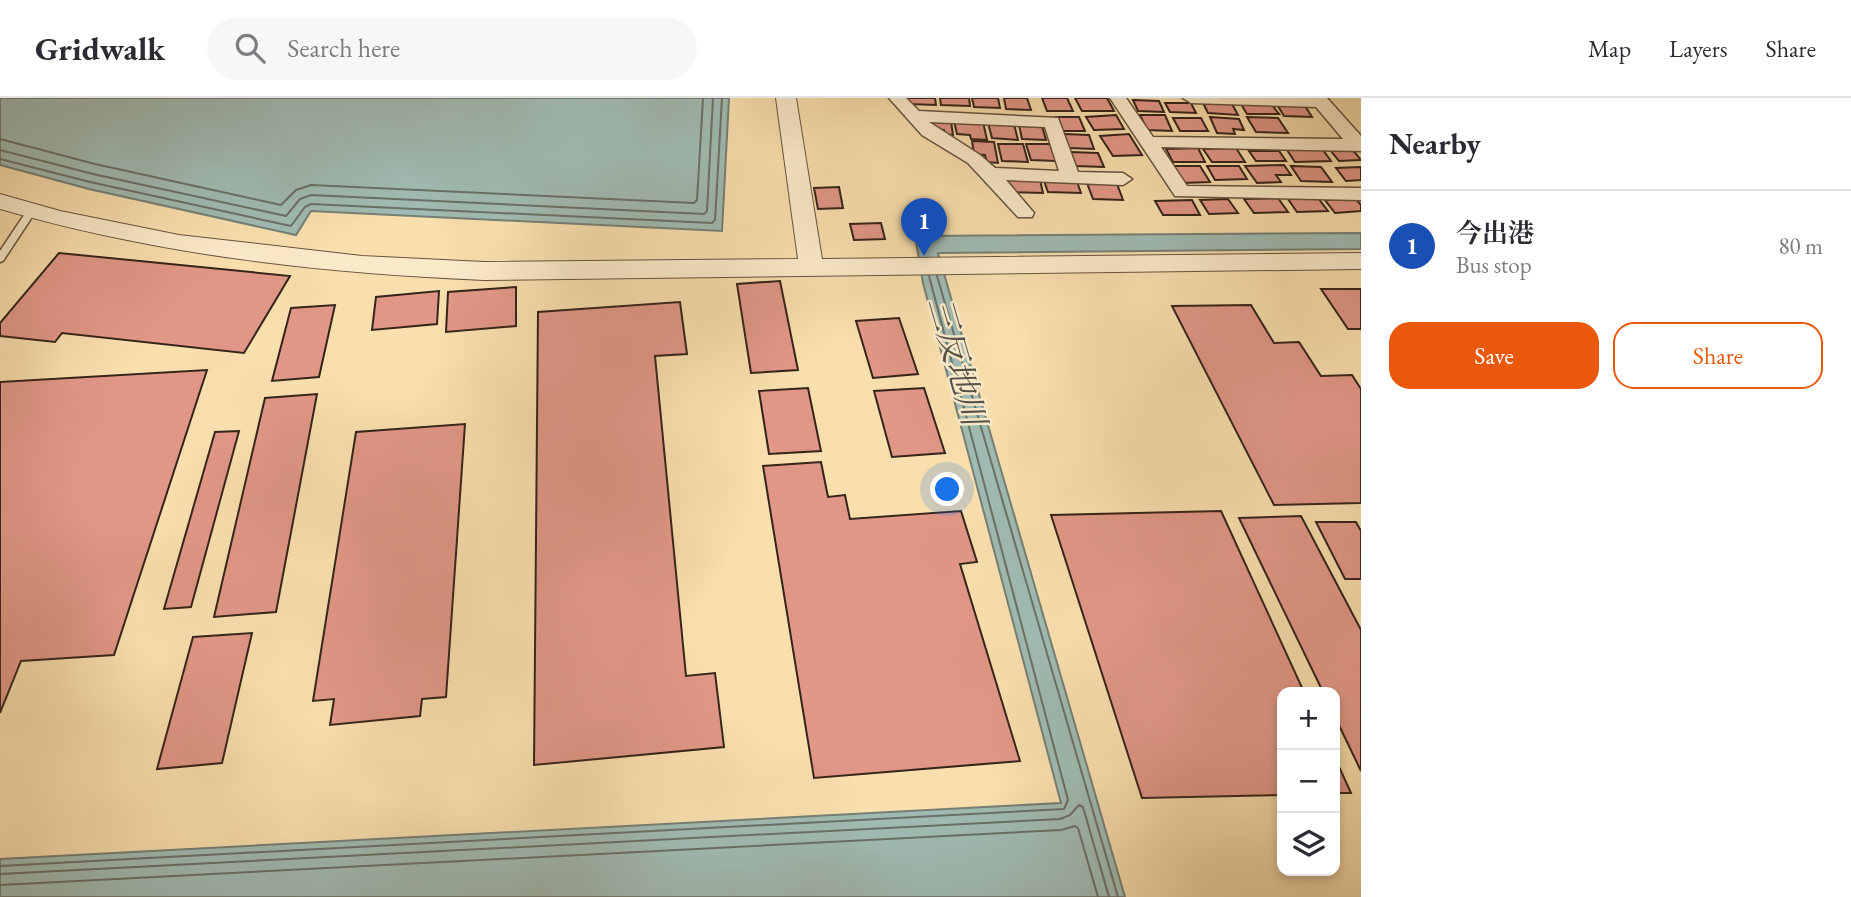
<!DOCTYPE html>
<html lang="en">
<head>
<meta charset="utf-8">
<style>
  :root { --surface:#fff; --page:#f7f7f7; --text:#2b2b33; --muted:#7c7c81; --line:#e1e1e2; --accent:#ea580c }
  body { margin:0; font-family:"EB Garamond","Noto Serif JP",serif; background:var(--page); color:var(--text) }
  .controls { position:absolute; right:21px; bottom:21px; display:grid; overflow:hidden; border-radius:14px; box-shadow:0 4px 10px #0003 }
  .controls button { width:63px; height:63px; display:grid; place-items:center; padding:0; border:0; border-bottom:2px solid var(--line); background:var(--surface); color:var(--text); font:35px sans-serif }
  .you { position:absolute; left:948px; top:392px; width:24px; height:24px; margin:-18px; border:5px solid #fff; border-radius:50%; background:#1a73e8; box-shadow:0 0 0 10px #1a73e833 }
  .badge { display:grid; place-items:center; width:46px; height:46px; border-radius:50%; background:var(--accent); color:#fff; font-size:23px; font-weight:700 }
  .pin { position:absolute; translate:-50% -58px; filter:drop-shadow(0 2px 4px #0008) }
  .pin::after { content:''; position:absolute; top:37px; width:24px; height:21px; background:inherit; clip-path:polygon(0 0,100% 0,50% 100%) }
  .list { margin:0; padding:0; list-style:none }
  h2 { display:flex; justify-content:space-between; align-items:center; height:91px; margin:0; padding:0 28px; font-size:30px }
  h2 small { font-size:23px; font-weight:400; color:var(--muted) }
  .list li { display:grid; grid-template-columns:46px 1fr auto; gap:21px; align-items:center; box-sizing:border-box; height:112px; padding:0 28px; border-top:2px solid var(--line) }
  .list b { display:block; font-size:26px; white-space:nowrap }
  .list p { margin:0; font-size:23px; white-space:nowrap; color:var(--muted) }
  .list em { font-size:23px; font-style:normal; color:var(--muted) }
  .actions { display:flex; gap:14px; padding:21px 28px }
  .actions a { flex:1; padding:16px 0; border:2px solid var(--accent); border-radius:21px; text-align:center; font-size:24px; color:var(--accent) }
  .actions .main { background:var(--accent); color:#fff }
  .icon { flex:none; width:38px; height:38px; fill:none; stroke:currentColor; stroke-width:2; stroke-linecap:round; stroke-linejoin:round }
  .map { position:relative; flex:none; width:1361px; height:799px; overflow:hidden }
  header { display:flex; align-items:center; gap:42px; box-sizing:border-box; height:98px; padding:0 35px; background:var(--surface); border-bottom:2px solid var(--line) }
  header strong { font-size:33px }
  nav { display:flex; gap:38px; margin-inline-start:auto; font-size:24px }
  .search { width:490px; height:63px; background:var(--page); display:flex; align-items:center; gap:18px; box-sizing:border-box; padding:0 24px; border-radius:38px; color:var(--muted); font-size:26px }
  main { display:flex }
  aside { flex:1; background:var(--surface) }
  .map>svg:first-child { display:block }
  .water { fill:#a0bbb3; stroke:#757f76; stroke-width:2 }
  .lines { fill:none; stroke-linecap:round; stroke-linejoin:round }
  .shore { stroke:#6a7066; stroke-width:2 }
  .building { fill:#e19788; stroke:#35241a; stroke-width:2 }
  .service-casing { stroke:#66533f; stroke-width:3 }
  .minor-casing { stroke:#66533f; stroke-width:3 }
  .tertiary-casing { stroke:#66533f; stroke-width:2 }
  .service { fill:#fbeaca; fill-rule:evenodd }
  .minor { fill:#fbeaca; fill-rule:evenodd }
  .tertiary { fill:#fbeaca; fill-rule:evenodd }
  .labels { text-anchor:middle; stroke-width:5; stroke-linejoin:round; paint-order:stroke }
  .water-label { font-size:33px; font-style:italic; fill:#555148; stroke:#fbeaca }
</style>
</head>
<body>
<header>
<strong>Gridwalk</strong>
<div class="search"><svg class="icon" aria-label="search" viewBox="0 0 24 24"><circle cx="10" cy="10" r="6"/><path d="M15 15l6 6"/></svg>Search here</div>
<nav><a>Map</a><a>Layers</a><a>Share</a></nav>
</header>
<main>
<div class="map">
<svg width="1361" height="799" viewBox="0 0 1361 799">
  <rect width="100%" height="100%" fill="#f9dfae"/>
  <filter id="stains"><feTurbulence type="fractalNoise" baseFrequency=".00286" numOctaves="4"/><feColorMatrix values="0 0 0 0 .2 0 0 0 0 .09 0 0 0 0 .02 0 0 0 .5 -.17"/></filter>
  <radialGradient id="worn" r=".72"><stop offset=".6" stop-color="#630" stop-opacity="0"/><stop offset="1" stop-color="#630" stop-opacity=".3"/></radialGradient>
  <path class="water" d="M 0,0 L 729,0 L 722,133 L 311,113 L 296,137 L 89,91 L 0,67 Z
    M 1361,135 L 1361,151 L 938,155 L 1125,799 L 0,799 L 0,761 L 1061,705 L 923,185 L 915,138 Z"/>
  <g class="lines">
    <path class="shore" d="M 0,41 L 95,66 L 281,107 L 296,92 L 311,87 L 694,105 L 697,102 L 703,0
      M 0,52 L 93,76 L 286,118 L 300,101 L 311,97 L 704,116 L 707,113 L 713,0
      M 0,61 L 90,84 L 291,128 L 305,109 L 311,106 L 712,125 L 715,122 L 722,0
      M 937,178 L 1118,799
      M 0,768 L 1064,711 L 1068,702 L 929,178
      M 0,776 L 1060,721 L 1070,717 L 1079,707 L 1083,709 L 1109,799
      M 0,787 L 1061,732 L 1075,728 L 1078,730 L 1098,799"/>
  </g>
  <path class="building" d="M 908,0 L 935,0 L 936,7 L 909,6 Z
    M 940,0 L 969,0 L 970,8 L 941,7 Z
    M 972,0 L 998,0 L 1000,10 L 974,9 Z
    M 1004,0 L 1027,0 L 1031,12 L 1006,11 Z
    M 1042,0 L 1067,0 L 1073,13 L 1047,13 Z
    M 1075,0 L 1107,0 L 1114,13 L 1082,13 Z
    M 1133,2 L 1159,3 L 1164,14 L 1138,13 Z
    M 1165,5 L 1191,5 L 1196,15 L 1170,14 Z
    M 1203,5 L 1232,6 L 1238,17 L 1208,15 Z
    M 1241,6 L 1272,7 L 1279,16 L 1247,16 Z
    M 1278,8 L 1305,8 L 1312,19 L 1284,18 Z
    M 1116,17 L 1124,31 L 1094,32 L 1086,19 Z
    M 1140,17 L 1165,17 L 1172,33 L 1147,32 Z
    M 1056,19 L 1079,19 L 1085,33 L 1061,33 Z
    M 1210,19 L 1239,21 L 1244,32 L 1233,31 L 1235,36 L 1217,35 Z
    M 1247,19 L 1278,20 L 1288,35 L 1256,34 Z
    M 1173,20 L 1201,20 L 1208,33 L 1180,33 Z
    M 931,22 L 951,23 L 953,37 L 945,36 L 944,32 L 933,31 Z
    M 954,23 L 983,24 L 987,42 L 971,41 L 970,37 L 957,36 Z
    M 988,25 L 1014,26 L 1018,42 L 992,40 Z
    M 1019,27 L 1042,28 L 1046,42 L 1022,41 Z
    M 1064,36 L 1089,37 L 1094,51 L 1069,50 Z
    M 1129,36 L 1142,57 L 1113,58 L 1100,38 Z
    M 972,43 L 994,44 L 998,65 L 987,64 L 985,57 L 974,56 Z
    M 998,46 L 1023,46 L 1028,64 L 1002,63 Z
    M 1026,46 L 1050,46 L 1056,63 L 1031,62 Z
    M 1198,50 L 1205,64 L 1173,64 L 1166,51 Z
    M 1236,50 L 1245,64 L 1212,64 L 1203,51 Z
    M 1352,51 L 1361,62 L 1339,63 L 1330,52 Z
    M 1287,52 L 1323,52 L 1331,63 L 1295,64 Z
    M 1249,53 L 1279,53 L 1286,63 L 1256,63 Z
    M 1070,54 L 1098,55 L 1104,69 L 1075,68 Z
    M 1284,67 L 1291,77 L 1276,77 L 1281,84 L 1257,85 L 1245,68 Z
    M 1173,68 L 1200,68 L 1210,84 L 1182,85 Z
    M 1207,68 L 1239,68 L 1247,81 L 1215,82 Z
    M 1291,68 L 1321,69 L 1332,84 L 1301,83 Z
    M 1361,69 L 1361,82 L 1346,83 L 1336,70 Z
    M 1006,81 L 1040,82 L 1043,95 L 1009,94 Z
    M 1044,83 L 1077,84 L 1081,95 L 1048,94 Z
    M 1087,85 L 1117,86 L 1123,102 L 1093,101 Z
    M 839,89 L 843,110 L 818,111 L 814,90 Z
    M 1278,100 L 1288,114 L 1254,115 L 1244,101 Z
    M 1318,100 L 1328,113 L 1297,114 L 1288,101 Z
    M 1355,100 L 1361,107 L 1361,113 L 1335,115 L 1325,102 Z
    M 1228,101 L 1238,115 L 1209,116 L 1200,102 Z
    M 1192,102 L 1200,117 L 1163,117 L 1155,103 Z
    M 881,125 L 885,141 L 854,142 L 850,126 Z
    M 59,155 L 290,178 L 244,255 L 62,235 L 55,244 L 0,238 L 0,225 Z
    M 780,183 L 798,272 L 751,275 L 737,186 Z
    M 516,189 L 516,228 L 446,234 L 448,194 Z
    M 1321,191 L 1361,191 L 1361,231 L 1348,231 Z
    M 439,193 L 437,226 L 372,232 L 376,199 Z
    M 680,204 L 687,256 L 655,258 L 686,578 L 715,575 L 724,649 L 534,667 L 538,214 Z
    M 335,207 L 319,279 L 272,283 L 291,210 Z
    M 1251,207 L 1274,245 L 1299,244 L 1321,278 L 1352,277 L 1361,291 L 1361,405 L 1274,407 L 1172,208 Z
    M 899,220 L 918,276 L 873,280 L 856,223 Z
    M 207,272 L 114,557 L 21,563 L 0,615 L 0,284 Z
    M 808,290 L 821,353 L 769,356 L 759,293 Z
    M 924,290 L 945,355 L 892,359 L 874,293 Z
    M 317,296 L 276,514 L 214,519 L 265,300 Z
    M 465,326 L 446,599 L 422,601 L 420,618 L 330,627 L 334,601 L 313,603 L 356,334 Z
    M 239,333 L 191,509 L 164,511 L 215,334 Z
    M 821,364 L 828,399 L 845,397 L 850,421 L 961,413 L 977,464 L 960,466 L 1020,663 L 814,680 L 763,368 Z
    M 1221,413 L 1304,594 L 1282,594 L 1282,697 L 1142,700 L 1051,417 Z
    M 1301,418 L 1361,532 L 1361,673 L 1335,619 L 1335,594 L 1323,594 L 1239,420 Z
    M 1316,424 L 1356,424 L 1361,433 L 1361,481 L 1345,481 Z
    M 252,535 L 222,665 L 157,671 L 193,539 Z
    M 1335,660 L 1351,695 L 1335,695 Z"/>
  <g class="lines">
    <g class="service-casing">
      <path id="service" d="M 31,110 L 36,113 L 3,163 L 0,164 L 0,153 L 28,111 Z"/>
    </g>
    <g class="minor-casing">
      <path id="minor" d="M 889,0 L 906,0 L 919,13 L 1058,20 L 1078,74 L 1123,75 L 1132,81 L 1123,87 L 1006,82 L 1034,115 L 1032,119 L 1018,119 L 968,65 L 922,37 ZM 929,24 L 1045,29 L 1059,73 L 995,70 L 980,57 Z
        M 1110,0 L 1126,0 L 1153,39 L 1343,41 L 1316,9 L 1191,5 L 1183,0 L 1327,0 L 1361,38 L 1361,53 L 1161,49 L 1187,88 L 1361,90 L 1361,102 L 1175,98 Z"/>
    </g>
    <g class="tertiary-casing">
      <path id="tertiary" d="M 776,0 L 796,0 L 822,161 L 1361,155 L 1361,171 L 484,182 C 319,175 159,157 0,111 L 0,96 L 60,113 L 179,137 L 362,158 L 484,164 L 798,161 Z"/>
    </g>
    <use href="#service" class="service"/>
    <use href="#minor" class="minor"/>
    <use href="#tertiary" class="tertiary"/>
  </g>
  <g class="labels">
    <g class="water-label">
      <text transform="translate(958 263) rotate(74)" y="12">三反地川</text>
    </g>
  </g>
  <rect width="100%" height="100%" filter="url(#stains)"/>
  <rect width="100%" height="100%" fill="url(#worn)"/>
</svg>
<div class="controls">
<button>+</button>
<button>−</button>
<button><svg class="icon" aria-label="layers" viewBox="0 0 24 24"><path d="M12 4l9 5-9 5-9-5zM3 14l9 5 9-5"/></svg></button>
</div>
<div class="you"></div>
<div class="pin badge" style="left:924px;top:158px;background:#1a4fb4">1</div>
</div>
<aside>
<h2>Nearby<small></small></h2>
<ul class="list">
<li><span class="badge" style="background:#1a4fb4">1</span><div><b>今出港</b><p>Bus stop</p></div><em>80 m</em></li>
</ul>
<div class="actions"><a class="main">Save</a><a>Share</a></div>
</aside>
</main>
</body>
</html>
